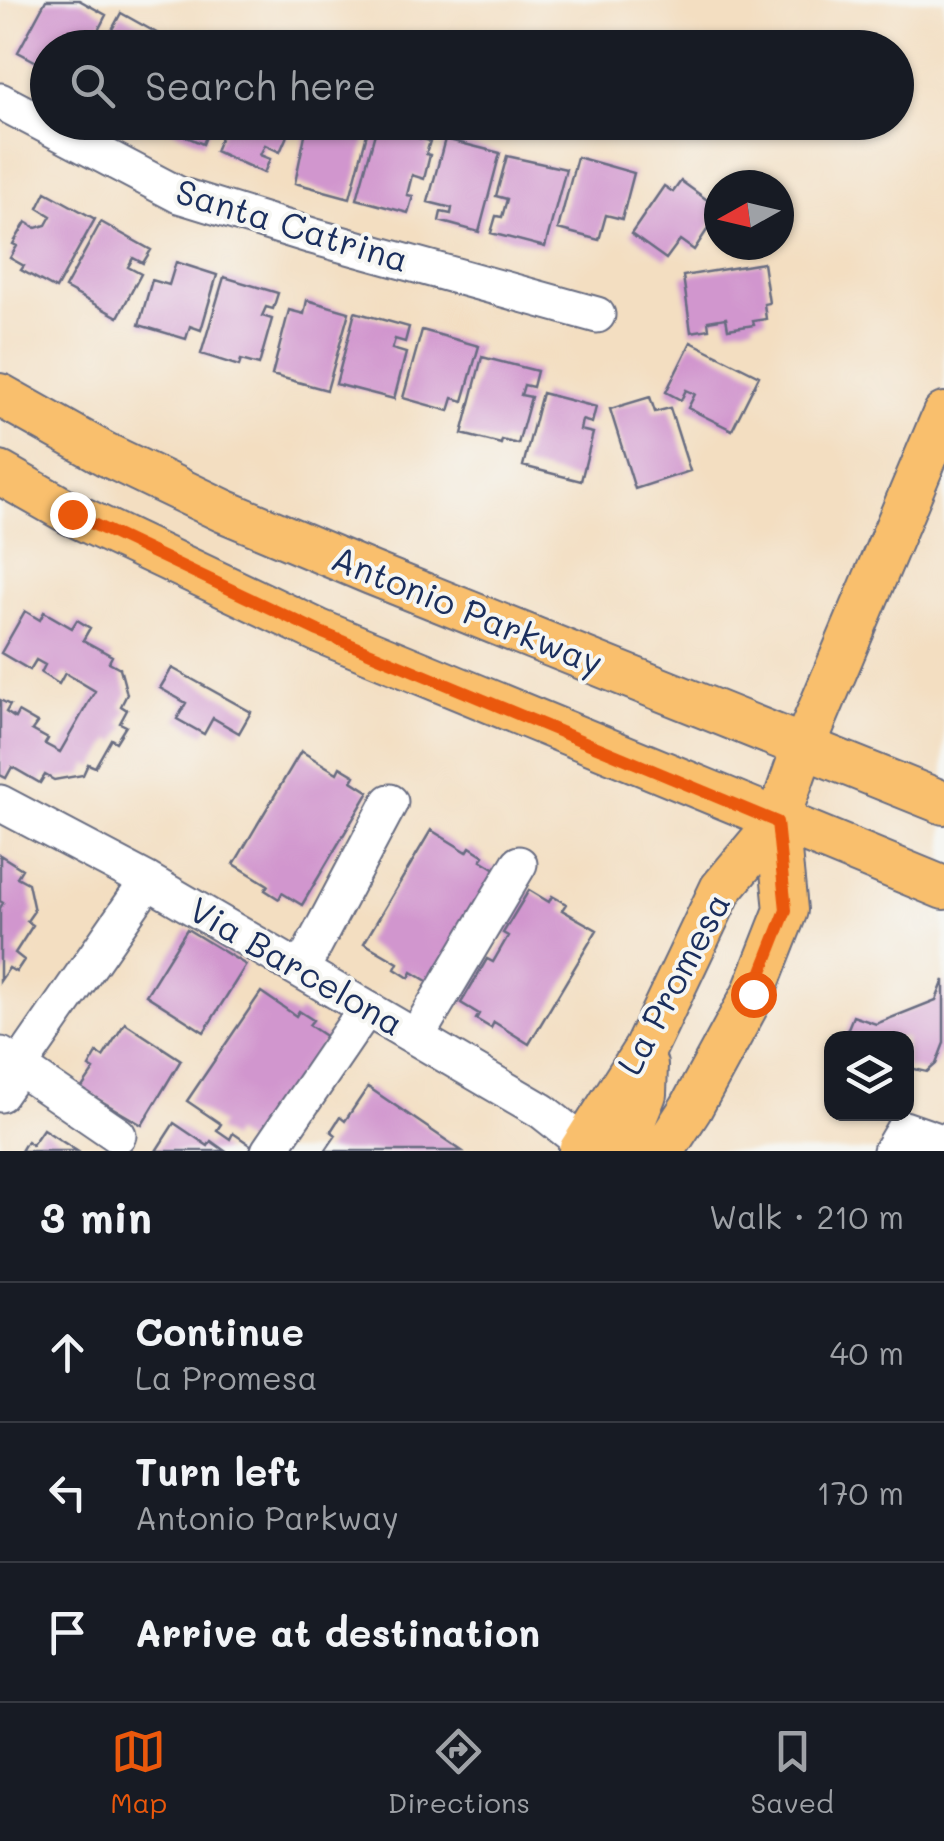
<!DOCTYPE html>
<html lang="en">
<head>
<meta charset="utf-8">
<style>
  :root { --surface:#171b24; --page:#20242c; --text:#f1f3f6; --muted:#9ea1a6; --line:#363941; --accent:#ea580c }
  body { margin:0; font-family:Mali,sans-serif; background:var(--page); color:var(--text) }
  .controls { position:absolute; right:30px; bottom:30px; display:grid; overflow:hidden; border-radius:20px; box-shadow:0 2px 8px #0004 }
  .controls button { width:90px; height:90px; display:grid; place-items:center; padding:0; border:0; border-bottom:2px solid var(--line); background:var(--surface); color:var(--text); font:50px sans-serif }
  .compass { position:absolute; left:704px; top:170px; width:90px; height:90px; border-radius:50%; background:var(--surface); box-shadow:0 2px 8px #0004; rotate:262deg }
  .stop { position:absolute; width:30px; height:30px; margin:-22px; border:8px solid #ea580c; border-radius:50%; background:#fff }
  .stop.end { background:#ea580c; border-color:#fff; box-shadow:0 2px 10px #0008 }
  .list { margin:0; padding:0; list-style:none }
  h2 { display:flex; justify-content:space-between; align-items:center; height:130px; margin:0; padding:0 40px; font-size:42px }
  h2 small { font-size:32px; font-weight:400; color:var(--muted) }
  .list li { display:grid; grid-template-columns:65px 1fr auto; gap:30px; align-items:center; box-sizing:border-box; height:140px; padding:0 40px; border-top:2px solid var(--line) }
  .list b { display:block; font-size:38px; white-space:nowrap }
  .list p { margin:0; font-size:32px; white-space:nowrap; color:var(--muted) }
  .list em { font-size:32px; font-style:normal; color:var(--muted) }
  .icon { flex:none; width:55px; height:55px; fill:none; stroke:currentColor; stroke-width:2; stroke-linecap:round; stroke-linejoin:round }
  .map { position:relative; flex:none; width:944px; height:1151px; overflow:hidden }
  .search { position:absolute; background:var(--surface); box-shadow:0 2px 8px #0004; left:30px; right:30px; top:30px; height:110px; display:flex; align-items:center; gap:25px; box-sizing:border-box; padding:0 35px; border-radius:55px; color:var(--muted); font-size:38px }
  .sheet { height:550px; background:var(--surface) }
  nav { display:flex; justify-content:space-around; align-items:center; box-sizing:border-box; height:140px; border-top:2px solid var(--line); background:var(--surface); font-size:28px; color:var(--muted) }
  nav a { display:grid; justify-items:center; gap:5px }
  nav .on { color:var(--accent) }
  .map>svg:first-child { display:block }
  .building { fill:#d196ce }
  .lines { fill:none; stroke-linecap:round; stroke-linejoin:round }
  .minor-casing { stroke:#676c81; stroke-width:39 }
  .major-casing { stroke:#676c81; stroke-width:46 }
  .minor { stroke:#fff; stroke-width:35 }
  .major { stroke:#f9bf6d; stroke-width:42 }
  .route { stroke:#ea580c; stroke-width:12 }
  .labels { text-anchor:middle; stroke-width:8; stroke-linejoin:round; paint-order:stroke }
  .street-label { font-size:35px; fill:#1b2f5e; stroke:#f6f6f2 }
</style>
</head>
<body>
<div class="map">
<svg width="944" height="1151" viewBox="0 0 944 1151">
  <rect width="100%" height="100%" fill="#f6f6f2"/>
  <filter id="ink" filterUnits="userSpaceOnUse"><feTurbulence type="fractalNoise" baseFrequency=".01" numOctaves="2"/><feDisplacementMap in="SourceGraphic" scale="20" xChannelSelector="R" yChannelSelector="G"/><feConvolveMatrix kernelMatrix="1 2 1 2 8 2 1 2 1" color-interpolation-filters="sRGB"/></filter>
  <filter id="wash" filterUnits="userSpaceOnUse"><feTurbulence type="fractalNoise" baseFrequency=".0048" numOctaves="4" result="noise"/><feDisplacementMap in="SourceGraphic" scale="40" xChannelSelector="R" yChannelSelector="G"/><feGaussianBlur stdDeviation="2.25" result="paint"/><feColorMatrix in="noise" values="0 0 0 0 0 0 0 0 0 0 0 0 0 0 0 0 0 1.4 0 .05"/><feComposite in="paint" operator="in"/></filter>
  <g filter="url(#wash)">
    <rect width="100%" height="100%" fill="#f3dec1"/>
    <g id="blocks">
      <path class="building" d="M 46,0 L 79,0 L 106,15 L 89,48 L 48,48 L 48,68 L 18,52 Z
        M 121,13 L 171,41 L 168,48 L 102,48 Z
        M 153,122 L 212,122 L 203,144 Z
        M 227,122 L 293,122 L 280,152 L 265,145 L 260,155 L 270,159 L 264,173 L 215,151 Z
        M 312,122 L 370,122 L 350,198 L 295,183 L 307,125 L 311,127 Z
        M 378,122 L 416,132 L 415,137 L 430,141 L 426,154 L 430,155 L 424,179 L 412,175 L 407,195 L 413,196 L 408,213 L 357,199 Z
        M 445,139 L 500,153 L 479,232 L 439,221 L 441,212 L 451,214 L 452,208 L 428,202 Z
        M 507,156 L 566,169 L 545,247 L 491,233 L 496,216 L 502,217 L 507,199 L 496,196 Z
        M 577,157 L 634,173 L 622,219 L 606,215 L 599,240 L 558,229 Z
        M 681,181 L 717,207 L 709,218 L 713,221 L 694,250 L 680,240 L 666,259 L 631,234 L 664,186 L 673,192 Z
        M 46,192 L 95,219 L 56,289 L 21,270 L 24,266 L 10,258 L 17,246 L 13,244 L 26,222 L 36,228 L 46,225 L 51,216 L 38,208 Z
        M 101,222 L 151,250 L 143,263 L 133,258 L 128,267 L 141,274 L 118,317 L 65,288 Z
        M 176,262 L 217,275 L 201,330 L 190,326 L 186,339 L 139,325 L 152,280 L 169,285 Z
        M 763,263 L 769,303 L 764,304 L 766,319 L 753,321 L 754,325 L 728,329 L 726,318 L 708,321 L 709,329 L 691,332 L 683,276 Z
        M 224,277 L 278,293 L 273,309 L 266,307 L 262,316 L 272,319 L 259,365 L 241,360 L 239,366 L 201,354 Z
        M 307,300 L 349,312 L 327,390 L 272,375 L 289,310 L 304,314 Z
        M 355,312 L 409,327 L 405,342 L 395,339 L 392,349 L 406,353 L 394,399 L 336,384 Z
        M 422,330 L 479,346 L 463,401 L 453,398 L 449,411 L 403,398 Z
        M 691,342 L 759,376 L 732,430 L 688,408 L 695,394 L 686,390 L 681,400 L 666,392 Z
        M 482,357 L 537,371 L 533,387 L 524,385 L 521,395 L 531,397 L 518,444 L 502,440 L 501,444 L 462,434 Z
        M 542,393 L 596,407 L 592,423 L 582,420 L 580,430 L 593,433 L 581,481 L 523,466 Z
        M 650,397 L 655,412 L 670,408 L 690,471 L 635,489 L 610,409 Z
        M 25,611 L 40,620 L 44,612 L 72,628 L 77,620 L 90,628 L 83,640 L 112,656 L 109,662 L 120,668 L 127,694 L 121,706 L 127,710 L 120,723 L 126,726 L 116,742 L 111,739 L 95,767 L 88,764 L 83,775 L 54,780 L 45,775 L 40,783 L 12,767 L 6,778 L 0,775 L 0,700 L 10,705 L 6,712 L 15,718 L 18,712 L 37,723 L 32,730 L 48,739 L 45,744 L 60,752 L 95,691 L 65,673 L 59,684 L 41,673 L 45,665 L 36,660 L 30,670 L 1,653 Z
        M 172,668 L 251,712 L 239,733 L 213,718 L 204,734 L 177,719 L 186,703 L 160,688 Z
        M 301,751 L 337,773 L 340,767 L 355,776 L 352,781 L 369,792 L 302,905 L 282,893 L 279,899 L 265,890 L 268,885 L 234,864 Z
        M 431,830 L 467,852 L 470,847 L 484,856 L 481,860 L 499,871 L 432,984 L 412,972 L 409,978 L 395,969 L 398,963 L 364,943 Z
        M 0,855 L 22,869 L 17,877 L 28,883 L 34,911 L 27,921 L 33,925 L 15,953 L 24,960 L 16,972 L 9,968 L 0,981 L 0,908 L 3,903 L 0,901 Z
        M 529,890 L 549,902 L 552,896 L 566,904 L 562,910 L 597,930 L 529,1044 L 494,1022 L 491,1028 L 476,1019 L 479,1014 L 461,1003 L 487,959 L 493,962 L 508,936 L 503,933 Z
        M 187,929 L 246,965 L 204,1032 L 146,995 Z
        M 944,980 L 944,1043 L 936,1064 L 927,1072 L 906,1067 L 906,1038 L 844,1038 L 853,1016 L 876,1024 L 936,1000 Z
        M 261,992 L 296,1016 L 299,1011 L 313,1020 L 309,1025 L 327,1037 L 252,1146 L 233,1133 L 230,1139 L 217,1130 L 221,1124 L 187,1101 Z
        M 125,1023 L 181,1060 L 142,1125 L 81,1089 L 94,1070 L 89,1067 L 97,1053 L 103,1057 Z
        M 368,1087 L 462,1151 L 325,1151 L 336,1135 L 331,1131 L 340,1117 L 345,1121 Z
        M 174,1123 L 208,1146 L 211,1141 L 225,1151 L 156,1151 Z
        M 43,1129 L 77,1151 L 21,1151 L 27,1141 L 32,1145 Z"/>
    </g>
  </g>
  <g filter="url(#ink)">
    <use href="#blocks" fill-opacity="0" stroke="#676c81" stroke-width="2.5"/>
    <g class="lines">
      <g class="minor-casing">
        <path id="minor" d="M 0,101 L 179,195 L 312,236 L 597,315
          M 0,803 L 148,881 L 542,1111 L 584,1144
          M 301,970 L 390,802
          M 416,1037 L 519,864
          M 1,1055 L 118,1135
          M 0,1094 L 148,881
          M 269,1151 L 366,1009
          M 891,1151 L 904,1129 L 944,1143"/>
      </g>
      <g class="major-casing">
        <path id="major" d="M 0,395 L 105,454 L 224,511 L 371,573 L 944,803
          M 0,473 L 72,514 L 319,631 L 944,888
          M 580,1151 L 645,1049 L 721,889 L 777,822 L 804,746 L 944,414
          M 622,1151 L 645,1094 L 646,1065
          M 663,1151 L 691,1108 L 753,994 L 786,910 L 777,822"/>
      </g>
      <use href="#minor" class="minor"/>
      <use href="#major" class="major"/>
    </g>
  </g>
  <g class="lines" filter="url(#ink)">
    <path class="route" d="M 72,514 L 318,631 L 777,822 L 786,910 L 753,994"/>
  </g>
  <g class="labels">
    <g class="street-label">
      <text transform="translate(292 226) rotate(17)" y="12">Santa Catrina</text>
      <text transform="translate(467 611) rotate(22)" y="12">Antonio Parkway</text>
      <text transform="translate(296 967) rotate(30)" y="12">Via Barcelona</text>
      <text transform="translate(674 984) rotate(-62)" y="12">La Promesa</text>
    </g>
  </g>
</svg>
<div class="controls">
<button><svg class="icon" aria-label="layers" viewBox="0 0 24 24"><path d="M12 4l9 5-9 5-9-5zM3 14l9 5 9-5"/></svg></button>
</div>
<svg class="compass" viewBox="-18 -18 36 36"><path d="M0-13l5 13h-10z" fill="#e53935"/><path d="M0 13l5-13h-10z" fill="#9ea1a6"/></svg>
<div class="stop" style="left:753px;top:994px"></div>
<div class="stop end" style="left:72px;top:514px"></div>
<div class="search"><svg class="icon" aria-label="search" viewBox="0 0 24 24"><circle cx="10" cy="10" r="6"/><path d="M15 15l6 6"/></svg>Search here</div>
</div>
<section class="sheet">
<h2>3 min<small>Walk · 210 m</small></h2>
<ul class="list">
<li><svg class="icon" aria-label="ahead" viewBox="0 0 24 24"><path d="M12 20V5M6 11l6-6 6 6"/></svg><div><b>Continue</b><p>La Promesa</p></div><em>40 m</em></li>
<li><svg class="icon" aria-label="left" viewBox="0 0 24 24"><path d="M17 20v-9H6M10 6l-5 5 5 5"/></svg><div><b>Turn left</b><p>Antonio Parkway</p></div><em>170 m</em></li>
<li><svg class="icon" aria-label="arrive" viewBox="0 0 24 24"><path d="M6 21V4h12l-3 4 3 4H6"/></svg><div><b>Arrive at destination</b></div></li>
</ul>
</section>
<nav>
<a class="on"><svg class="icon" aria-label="map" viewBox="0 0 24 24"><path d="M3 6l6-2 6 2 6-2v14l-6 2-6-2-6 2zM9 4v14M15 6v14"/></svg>Map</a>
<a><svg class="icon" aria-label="directions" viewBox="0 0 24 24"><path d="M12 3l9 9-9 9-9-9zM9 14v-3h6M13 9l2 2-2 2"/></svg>Directions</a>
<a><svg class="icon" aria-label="saved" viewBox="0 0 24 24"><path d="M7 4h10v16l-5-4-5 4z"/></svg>Saved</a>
</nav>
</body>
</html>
